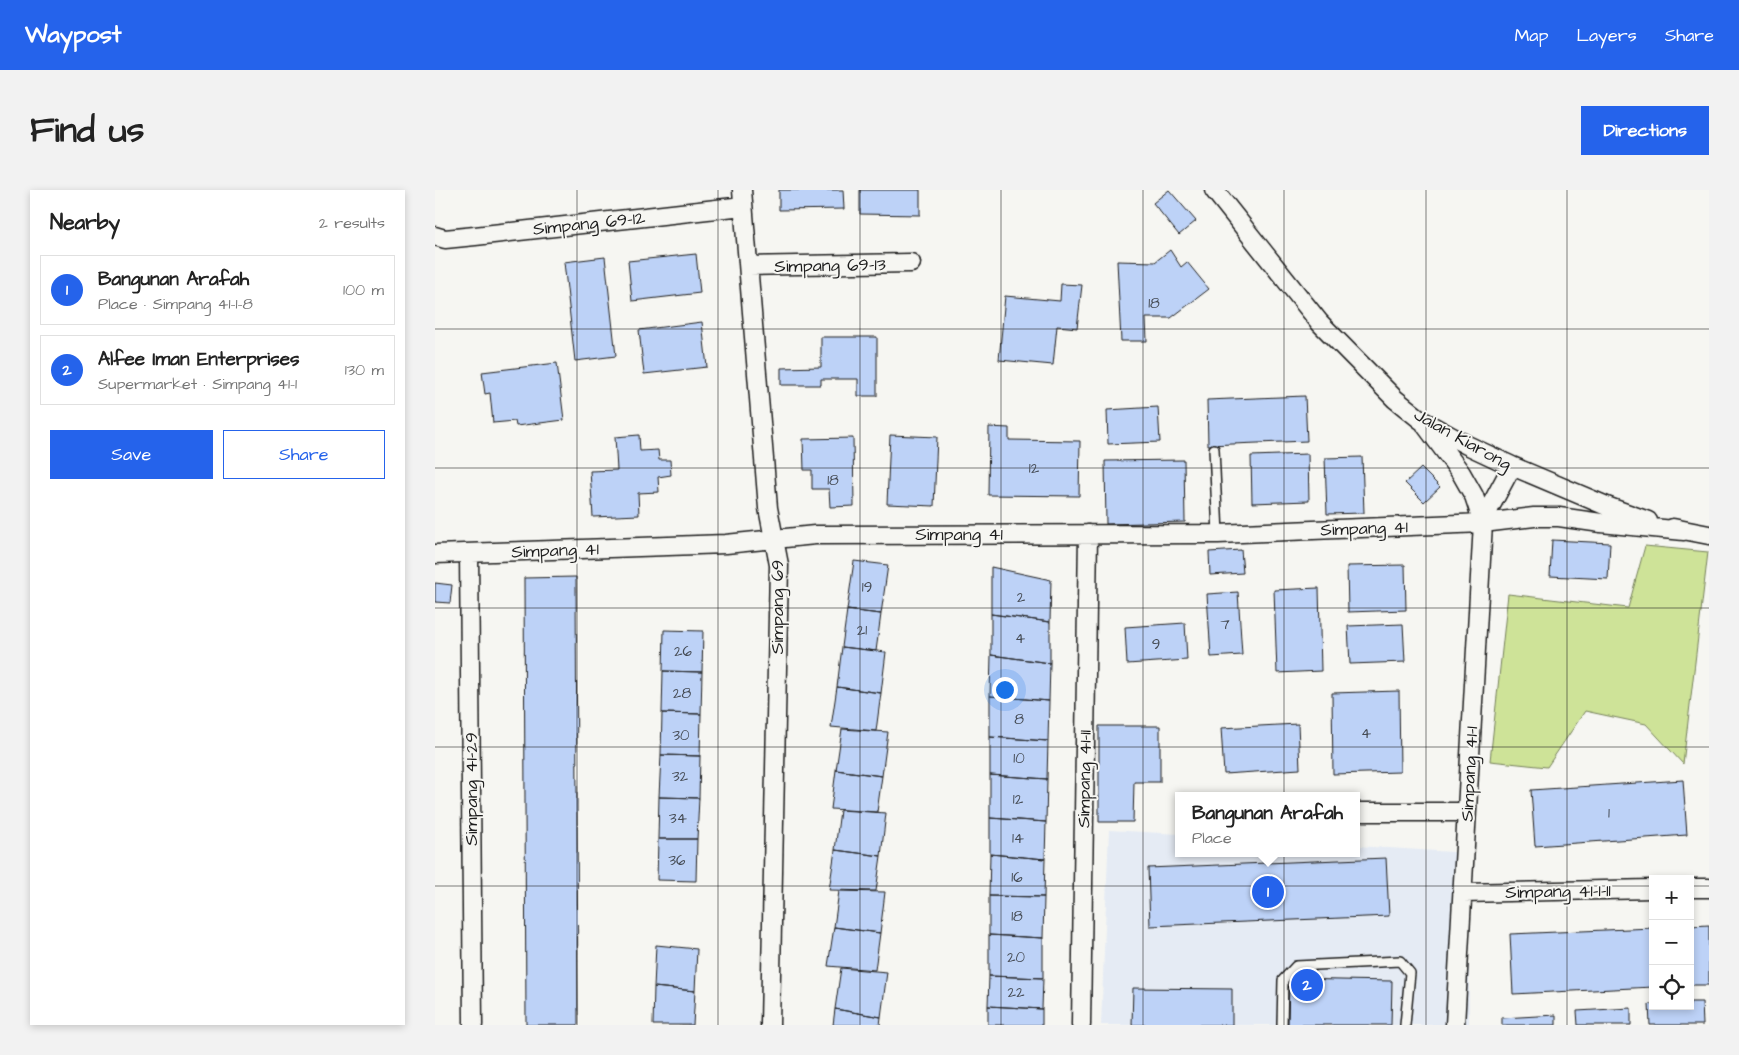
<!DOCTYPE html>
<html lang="en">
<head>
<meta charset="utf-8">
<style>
  :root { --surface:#fff; --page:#f2f2f2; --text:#222; --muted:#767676; --line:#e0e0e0; --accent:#2563eb }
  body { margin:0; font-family:"Architects Daughter",sans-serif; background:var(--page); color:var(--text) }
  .controls { position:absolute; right:15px; bottom:15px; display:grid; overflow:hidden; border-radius:0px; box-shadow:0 2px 8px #0003 }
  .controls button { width:45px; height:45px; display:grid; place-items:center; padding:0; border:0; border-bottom:1px solid var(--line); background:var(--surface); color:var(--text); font:25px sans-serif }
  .you { position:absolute; left:569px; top:499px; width:18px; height:18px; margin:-12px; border:4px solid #fff; border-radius:50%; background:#1a73e8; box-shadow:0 0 0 8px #1a73e833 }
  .badge { display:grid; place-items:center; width:32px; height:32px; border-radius:50%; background:var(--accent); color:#fff; font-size:16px; font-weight:700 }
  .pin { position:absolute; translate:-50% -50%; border:2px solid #fff; box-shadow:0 1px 5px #0006 }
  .popup { position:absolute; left:740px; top:602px; width:185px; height:65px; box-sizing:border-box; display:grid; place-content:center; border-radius:0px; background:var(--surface); filter:drop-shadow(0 1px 4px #0005); font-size:16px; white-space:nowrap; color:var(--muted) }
  .popup b { font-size:19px; color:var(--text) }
  .popup::after { content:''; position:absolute; left:50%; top:100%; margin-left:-10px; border:10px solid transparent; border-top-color:var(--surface) }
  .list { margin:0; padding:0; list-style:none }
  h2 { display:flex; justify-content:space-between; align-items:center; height:65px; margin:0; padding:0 20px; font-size:21px }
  h2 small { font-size:16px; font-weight:400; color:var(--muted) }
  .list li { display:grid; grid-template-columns:32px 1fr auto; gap:15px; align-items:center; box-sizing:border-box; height:70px; margin:0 10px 10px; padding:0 10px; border:1px solid var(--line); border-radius:0px }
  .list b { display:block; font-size:19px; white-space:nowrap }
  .list p { margin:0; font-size:16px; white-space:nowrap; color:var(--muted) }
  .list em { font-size:16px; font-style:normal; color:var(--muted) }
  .actions { display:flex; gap:10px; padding:15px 20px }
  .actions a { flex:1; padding:11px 0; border:1px solid var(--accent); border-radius:0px; text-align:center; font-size:18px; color:var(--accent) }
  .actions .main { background:var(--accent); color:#fff }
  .icon { flex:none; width:28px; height:28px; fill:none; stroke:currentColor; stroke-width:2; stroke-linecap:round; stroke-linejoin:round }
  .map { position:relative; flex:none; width:1274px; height:835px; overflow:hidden; border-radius:0px }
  header { display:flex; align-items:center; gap:30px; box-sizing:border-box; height:70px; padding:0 25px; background:var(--accent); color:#fff }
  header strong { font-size:24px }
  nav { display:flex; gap:28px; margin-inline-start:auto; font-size:18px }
  .intro { display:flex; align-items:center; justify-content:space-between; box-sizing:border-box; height:120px; padding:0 30px }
  h1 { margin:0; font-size:35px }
  .button { padding:12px 22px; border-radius:0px; background:var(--accent); color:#fff; font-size:18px; font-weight:700 }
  main { display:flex; gap:30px; padding:0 30px }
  aside { flex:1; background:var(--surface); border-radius:0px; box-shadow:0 2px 8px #0003 }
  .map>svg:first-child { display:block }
  .built { fill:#e5ebf4 }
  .green { fill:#cee398; stroke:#75805a }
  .building { fill:#bdd2f7; stroke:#1c1c1c }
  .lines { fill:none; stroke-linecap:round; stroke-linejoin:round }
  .service-casing { stroke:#1c1c1c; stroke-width:12 }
  .minor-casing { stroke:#1c1c1c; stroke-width:21 }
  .service { stroke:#f6f6f2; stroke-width:9 }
  .minor { stroke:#f6f6f2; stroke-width:18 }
  .grid { fill:none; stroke:#1c1c1c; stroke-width:1; stroke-opacity:0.55 }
  .labels { text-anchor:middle; stroke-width:4; stroke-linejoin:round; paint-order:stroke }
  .number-label { font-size:15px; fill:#444a53 }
  .street-label { font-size:18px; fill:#1c1c1c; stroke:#f6f6f2 }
</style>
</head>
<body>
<header>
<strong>Waypost</strong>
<nav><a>Map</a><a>Layers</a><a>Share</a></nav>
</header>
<div class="intro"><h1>Find us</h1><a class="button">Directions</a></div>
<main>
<aside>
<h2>Nearby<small>2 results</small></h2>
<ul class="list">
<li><span class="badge">1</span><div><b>Bangunan Arafah</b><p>Place · Simpang 41-1-8</p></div><em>100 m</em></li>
<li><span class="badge">2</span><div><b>Alfee Iman Enterprises</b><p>Supermarket · Simpang 41-1</p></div><em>130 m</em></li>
</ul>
<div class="actions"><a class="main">Save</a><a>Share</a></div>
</aside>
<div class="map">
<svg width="1274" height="835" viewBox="0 0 1274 835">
  <rect width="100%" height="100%" fill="#f6f6f2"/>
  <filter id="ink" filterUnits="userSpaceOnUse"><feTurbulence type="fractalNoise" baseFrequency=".02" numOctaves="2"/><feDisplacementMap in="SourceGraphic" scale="10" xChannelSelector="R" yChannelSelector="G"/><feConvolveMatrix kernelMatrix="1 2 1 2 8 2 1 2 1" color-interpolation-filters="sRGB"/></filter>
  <g filter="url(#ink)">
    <path class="built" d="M 674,640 L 744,644 L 744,663 L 922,663 L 922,656 L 1034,663 L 1034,835 L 666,835 Z"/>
    <path class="green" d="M 1210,356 L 1273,362 L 1248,574 L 1211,534 L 1150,521 L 1112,577 L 1055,571 L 1073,404 L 1193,418 Z"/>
    <path class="building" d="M 344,0 L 408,0 L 409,19 L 344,20 Z
      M 425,0 L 485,0 L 485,25 L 425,24 Z
      M 734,0 L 761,31 L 744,45 L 718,13 Z
      M 735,60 L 746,77 L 752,72 L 774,99 L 736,128 L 711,128 L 712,151 L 686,151 L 682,71 L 720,72 Z
      M 261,64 L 265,103 L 197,111 L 193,71 Z
      M 170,67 L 181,166 L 140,171 L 129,72 Z
      M 626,94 L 647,95 L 642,138 L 622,136 L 618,175 L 564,170 L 570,106 L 625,111 Z
      M 267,132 L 272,177 L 209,184 L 204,140 Z
      M 386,147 L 442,147 L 442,206 L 423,206 L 423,189 L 386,189 L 386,195 L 346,195 L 346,178 L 386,177 Z
      M 122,173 L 129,230 L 81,236 L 80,231 L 58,233 L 55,203 L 50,204 L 47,182 Z
      M 870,206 L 872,251 L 773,255 L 772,210 Z
      M 723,217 L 725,252 L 673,254 L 672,220 Z
      M 554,237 L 574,238 L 574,250 L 645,251 L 644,306 L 553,305 Z
      M 204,245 L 205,261 L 223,260 L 224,270 L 235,270 L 236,285 L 223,287 L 224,302 L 203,303 L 204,325 L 158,327 L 155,281 L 182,280 L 180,247 Z
      M 455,245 L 502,247 L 499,316 L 452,314 Z
      M 418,248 L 419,316 L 395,317 L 394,299 L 377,299 L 377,280 L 369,280 L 368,249 Z
      M 873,264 L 874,311 L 817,313 L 816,266 Z
      M 927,267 L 929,323 L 892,324 L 890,268 Z
      M 749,270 L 750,332 L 671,334 L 670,271 Z
      M 986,278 L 1005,297 L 989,312 L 970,293 Z
      M 1117,350 L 1175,353 L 1173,389 L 1115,386 Z
      M 806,360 L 808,383 L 775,385 L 774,362 Z
      M 419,371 L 453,375 L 446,424 L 412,420 Z
      M 970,375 L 971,420 L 913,422 L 912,376 Z
      M 556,377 L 616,390 L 615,432 L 556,424 Z
      M 141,387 L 143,835 L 91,835 L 89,388 Z
      M 0,393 L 17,395 L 15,413 L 0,412 Z
      M 884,398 L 886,481 L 842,483 L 839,400 Z
      M 803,402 L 807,465 L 776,467 L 772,404 Z
      M 412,420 L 446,424 L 441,461 L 407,457 Z
      M 556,424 L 615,432 L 615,473 L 556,465 Z
      M 750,433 L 752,470 L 692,474 L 690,437 Z
      M 968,434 L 970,472 L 915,474 L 913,436 Z
      M 229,440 L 268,441 L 267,482 L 228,481 Z
      M 407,457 L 451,462 L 446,503 L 402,497 Z
      M 556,465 L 615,473 L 614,511 L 555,506 Z
      M 228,481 L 267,482 L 266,524 L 227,523 Z
      M 402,497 L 446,503 L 441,541 L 396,537 Z
      M 964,501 L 965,582 L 898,584 L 897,503 Z
      M 555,506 L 614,511 L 613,551 L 555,547 Z
      M 227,523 L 266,524 L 265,566 L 226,565 Z
      M 863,534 L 865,579 L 789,584 L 786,538 Z
      M 664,536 L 725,536 L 725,592 L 699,592 L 698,632 L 664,632 Z
      M 407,539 L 453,542 L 447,586 L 401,580 Z
      M 555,547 L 613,551 L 612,589 L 555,585 Z
      M 226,565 L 265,566 L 264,608 L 224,607 Z
      M 401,580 L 447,586 L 442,622 L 396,619 Z
      M 555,585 L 612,589 L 611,632 L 555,628 Z
      M 1248,590 L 1252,645 L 1100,656 L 1096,600 Z
      M 224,607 L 264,608 L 262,649 L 223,649 Z
      M 405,620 L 451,623 L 446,666 L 400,660 Z
      M 555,628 L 611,632 L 610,669 L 555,664 Z
      M 223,649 L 262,649 L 261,691 L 222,690 Z
      M 400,660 L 446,666 L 441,701 L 394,700 Z
      M 555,664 L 610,669 L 609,707 L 554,706 Z
      M 951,668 L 954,726 L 715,736 L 713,678 Z
      M 404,701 L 450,702 L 445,743 L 399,737 Z
      M 554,706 L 609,707 L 608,748 L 554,745 Z
      M 1274,735 L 1274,795 L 1255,795 L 1255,736 Z
      M 399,737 L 445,743 L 440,780 L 393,776 Z
      M 1218,738 L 1218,797 L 1078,804 L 1075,744 Z
      M 554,745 L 608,748 L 608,788 L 554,786 Z
      M 221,755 L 262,759 L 260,801 L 219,797 Z
      M 406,778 L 452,782 L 446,827 L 400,819 Z
      M 554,786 L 608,788 L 607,819 L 553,816 Z
      M 854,789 L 957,791 L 956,835 L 853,835 Z
      M 219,797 L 260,801 L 258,835 L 218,835 Z
      M 698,798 L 797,799 L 797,835 L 697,835 Z
      M 1255,812 L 1267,812 L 1268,835 L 1215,835 L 1214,814 L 1218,814 L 1218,816 L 1255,816 Z
      M 553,816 L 607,819 L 607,835 L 553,835 Z
      M 1196,818 L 1196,835 L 1143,835 L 1142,821 Z
      M 400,819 L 446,827 L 445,835 L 398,835 Z
      M 1121,825 L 1121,835 L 1067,835 L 1067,828 Z"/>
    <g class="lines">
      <g class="service-casing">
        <path id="service" d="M 779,259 L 783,344
          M 847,835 L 848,790 L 861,776 L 965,771 L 975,783 L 970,835"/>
      </g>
      <g class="minor-casing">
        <path id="minor" d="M 307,0 L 333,318 L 344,375 L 335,835
          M 779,0 L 885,133 L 960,209 L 986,230 L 1032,255 L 1077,276 L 1174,317 L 1213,331
          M 0,46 L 10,49 L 40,46 L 308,16
          M 314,76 L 476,73
          M 991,236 L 1026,283 L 1039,306 L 1048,333
          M 1238,338 L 1274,345
          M 34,363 L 38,835
          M 0,364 L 291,354 L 380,345 L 783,344 L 1048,333 L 1099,327 L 1124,327 L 1166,333 L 1249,341
          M 922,622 L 1031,622
          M 1255,698 L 1274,698
          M 1028,703 L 1218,699
          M 646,835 L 653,344
          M 1020,835 L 1048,333 L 1054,319 L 1077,276"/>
      </g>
      <use href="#service" class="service"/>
      <use href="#minor" class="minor"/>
    </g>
  </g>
  <path class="grid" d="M 142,0 L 142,835M 283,0 L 283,835M 425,0 L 425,835M 566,0 L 566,835M 708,0 L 708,835M 849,0 L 849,835M 991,0 L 991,835M 1132,0 L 1132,835M 0,139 L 1274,139M 0,278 L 1274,278M 0,418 L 1274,418M 0,557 L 1274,557M 0,696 L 1218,696M 1255,696 L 1274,696"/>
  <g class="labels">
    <g class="number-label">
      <text x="719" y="118">18</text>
      <text x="599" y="283">12</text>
      <text x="398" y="295">18</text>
      <text x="432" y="402">19</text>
      <text x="586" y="412">2</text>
      <text x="790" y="439">7</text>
      <text x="427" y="445">21</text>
      <text x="585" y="453">4</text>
      <text x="721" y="459">9</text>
      <text x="248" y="466">26</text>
      <text x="247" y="508">28</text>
      <text x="584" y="534">8</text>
      <text x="931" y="548">4</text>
      <text x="246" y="550">30</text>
      <text x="584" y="573">10</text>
      <text x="245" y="591">32</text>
      <text x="583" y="614">12</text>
      <text x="1174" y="628">1</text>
      <text x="243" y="633">34</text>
      <text x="583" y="653">14</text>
      <text x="242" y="675">36</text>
      <text x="582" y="692">16</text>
      <text x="582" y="731">18</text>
      <text x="581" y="772">20</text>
      <text x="581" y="807">22</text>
    </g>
    <g class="street-label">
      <text transform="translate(154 33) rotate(-6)" y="6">Simpang 69-12</text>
      <text transform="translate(395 75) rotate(-1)" y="6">Simpang 69-13</text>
      <text transform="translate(1028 249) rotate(29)" y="6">Jalan Kiarong</text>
      <text transform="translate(929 338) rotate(-2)" y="6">Simpang 41</text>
      <text x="524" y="350">Simpang 41</text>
      <text transform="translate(120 360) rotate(-2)" y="6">Simpang 41</text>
      <text transform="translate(342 417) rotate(-90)" y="6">Simpang 69</text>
      <text transform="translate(1034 584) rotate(-87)" y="6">Simpang 41-1</text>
      <text transform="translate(649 589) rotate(-89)" y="6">Simpang 41-11</text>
      <text transform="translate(36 599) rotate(-90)" y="6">Simpang 41-29</text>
      <text transform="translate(1123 701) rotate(-1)" y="6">Simpang 41-1-11</text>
    </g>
  </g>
</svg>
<div class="controls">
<button>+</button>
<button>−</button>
<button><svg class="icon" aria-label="locate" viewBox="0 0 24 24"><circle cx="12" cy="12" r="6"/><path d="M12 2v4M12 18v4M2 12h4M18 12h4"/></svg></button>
</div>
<div class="you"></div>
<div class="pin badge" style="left:833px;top:702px">1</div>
<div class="popup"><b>Bangunan Arafah</b>Place</div>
<div class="pin badge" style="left:872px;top:795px">2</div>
</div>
</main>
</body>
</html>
